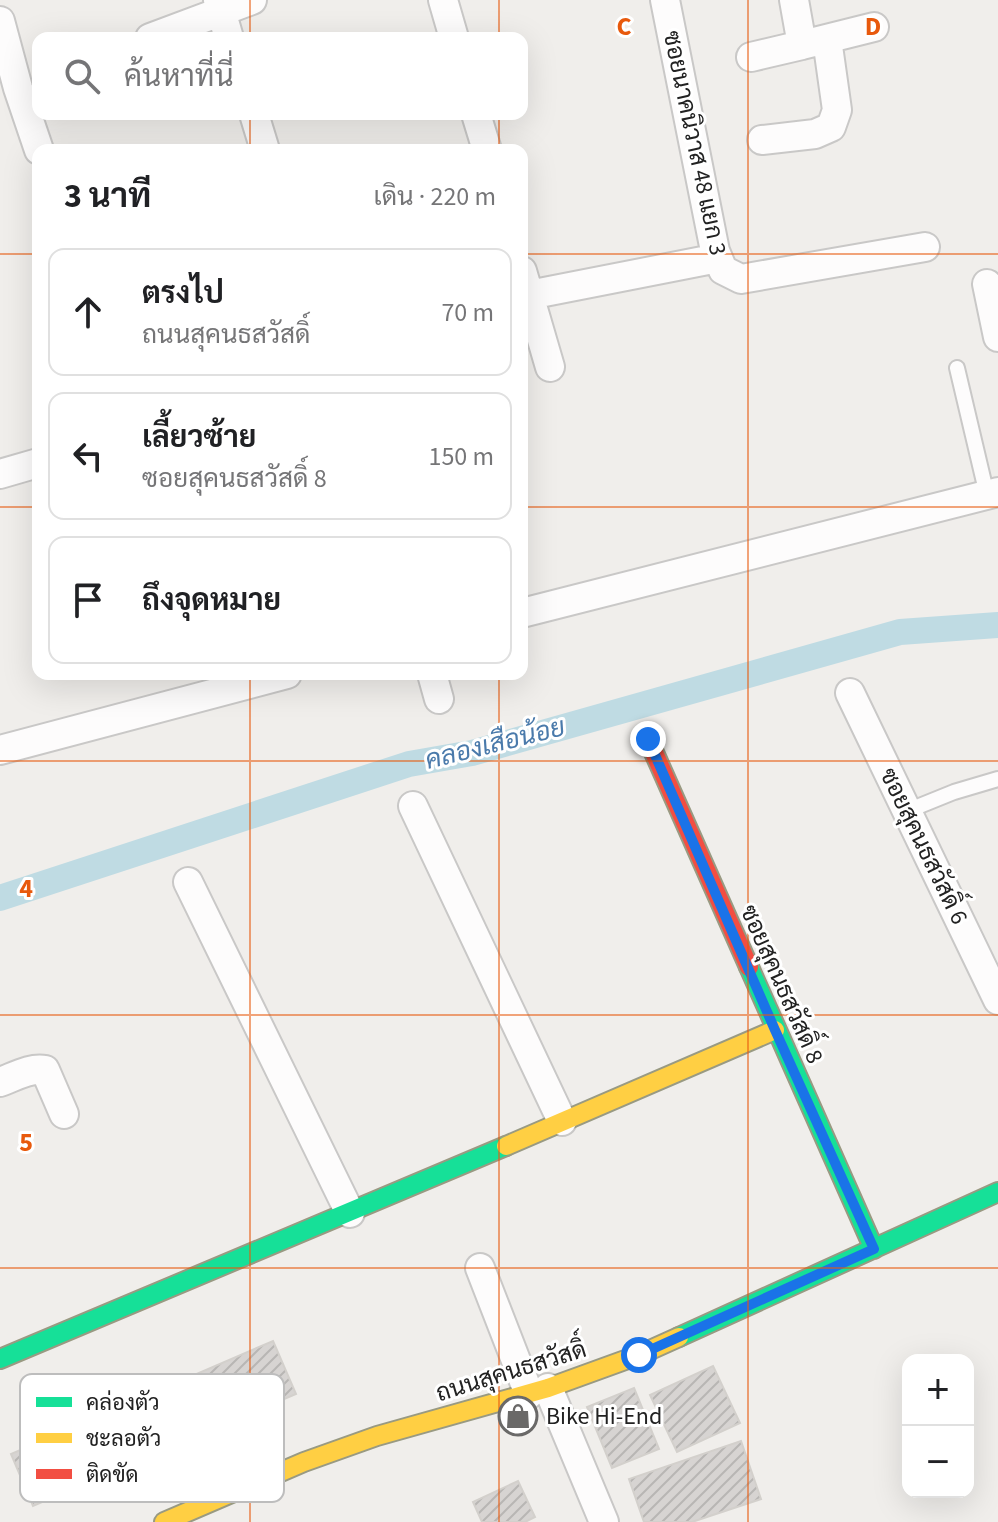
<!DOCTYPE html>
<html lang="th">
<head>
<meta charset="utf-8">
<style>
  :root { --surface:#fff; --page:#f2f2f2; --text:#202124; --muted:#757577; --line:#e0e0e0 }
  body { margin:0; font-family:"Source Sans 3",Sarabun,sans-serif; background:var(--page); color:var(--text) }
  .controls { position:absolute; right:24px; bottom:24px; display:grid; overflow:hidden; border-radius:16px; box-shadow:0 8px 32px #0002 }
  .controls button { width:72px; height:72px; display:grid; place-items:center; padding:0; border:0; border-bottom:2px solid var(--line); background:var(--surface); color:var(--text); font:40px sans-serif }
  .stop { position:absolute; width:24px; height:24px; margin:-18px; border:6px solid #1a73e8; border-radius:50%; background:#fff }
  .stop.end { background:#1a73e8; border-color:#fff; box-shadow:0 2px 8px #0008 }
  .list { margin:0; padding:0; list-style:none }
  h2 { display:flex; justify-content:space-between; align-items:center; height:104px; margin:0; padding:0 32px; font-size:34px }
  h2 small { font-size:26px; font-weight:400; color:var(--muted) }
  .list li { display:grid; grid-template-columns:52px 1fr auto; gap:24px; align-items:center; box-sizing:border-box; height:128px; margin:0 16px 16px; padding:0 16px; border:2px solid var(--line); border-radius:16px }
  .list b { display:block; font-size:30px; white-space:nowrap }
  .list p { margin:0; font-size:26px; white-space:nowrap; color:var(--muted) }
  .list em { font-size:26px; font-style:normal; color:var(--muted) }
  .icon { flex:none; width:44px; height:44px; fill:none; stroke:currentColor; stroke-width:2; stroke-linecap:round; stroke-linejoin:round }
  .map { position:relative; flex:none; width:998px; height:1522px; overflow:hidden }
  .search { position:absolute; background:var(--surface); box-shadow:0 8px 32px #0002; left:32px; top:32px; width:496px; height:88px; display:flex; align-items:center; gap:20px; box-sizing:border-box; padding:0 28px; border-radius:16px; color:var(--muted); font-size:30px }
  .panel { position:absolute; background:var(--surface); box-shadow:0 8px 32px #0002; left:32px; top:144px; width:496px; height:536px; border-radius:16px }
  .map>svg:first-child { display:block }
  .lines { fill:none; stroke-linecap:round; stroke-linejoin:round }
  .canal { stroke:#bfdbe3; stroke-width:26 }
  .building { fill:url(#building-hatch); stroke:#d3d0cc; stroke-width:2 }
  .lane-casing { stroke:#c9c8c7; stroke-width:18 }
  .street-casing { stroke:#c9c8c7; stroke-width:32 }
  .fast-casing { stroke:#999a82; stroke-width:22 }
  .slow-casing { stroke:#999a82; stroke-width:22 }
  .jam-casing { stroke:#999a82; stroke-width:22 }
  .lane { stroke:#fdfcfc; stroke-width:14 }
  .street { stroke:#fdfcfc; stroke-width:28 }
  .fast { stroke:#16e098; stroke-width:18 }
  .slow { stroke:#ffcf43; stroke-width:18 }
  .jam { stroke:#f24e42; stroke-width:18 }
  .route { stroke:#1a73e8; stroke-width:10 }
  .grid { fill:none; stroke:#e8590c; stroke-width:2; stroke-opacity:0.55 }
  .labels { text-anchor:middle; stroke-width:6; stroke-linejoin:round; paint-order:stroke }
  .street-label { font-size:24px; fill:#222; stroke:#fff }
  .poi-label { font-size:24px; fill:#222; stroke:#fff; text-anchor:start }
  .water-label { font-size:26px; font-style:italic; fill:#4a7aab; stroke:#fff }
  .key { fill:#fff; stroke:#bdbdbd; stroke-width:2 }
  .key-label { font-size:22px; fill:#222 }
  .grid-label { font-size:26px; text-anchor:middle; font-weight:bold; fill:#e8590c; stroke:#fff; stroke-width:6; stroke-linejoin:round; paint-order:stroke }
</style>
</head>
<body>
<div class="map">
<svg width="998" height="1522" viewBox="0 0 998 1522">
  <defs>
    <pattern id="building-hatch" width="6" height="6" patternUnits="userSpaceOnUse" patternTransform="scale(2)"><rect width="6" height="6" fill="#d7d4d2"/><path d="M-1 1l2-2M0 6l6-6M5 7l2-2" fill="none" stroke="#b8b6b4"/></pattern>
  </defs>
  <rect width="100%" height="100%" fill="#f0eeeb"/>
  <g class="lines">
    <path class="canal" d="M 0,898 L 409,764 L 472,753 L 900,632 L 998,625"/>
  </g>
  <path class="building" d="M 273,1341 L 296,1394 L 33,1506 L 11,1454 Z
    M 713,1366 L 740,1423 L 677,1452 L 650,1395 Z
    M 634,1388 L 659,1449 L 612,1468 L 587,1407 Z
    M 741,1441 L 761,1499 L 692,1522 L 644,1522 L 629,1479 Z
    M 518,1481 L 535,1517 L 525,1522 L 482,1522 L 473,1502 Z"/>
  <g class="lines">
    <g class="lane-casing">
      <path id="lane" d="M 957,368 L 987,495
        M 907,811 L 954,792 L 998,779"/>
    </g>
    <g class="street-casing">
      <path id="street" d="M 218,0 L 229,38
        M 443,0 L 454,38
        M 665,0 L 715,251 L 723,270 L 741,279 L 925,247
        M 794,0 L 802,45 L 874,27
        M 0,21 L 18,88 L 39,150
        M 150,38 L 252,0
        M 751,57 L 802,45
        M 254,114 L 265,150
        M 476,114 L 487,150
        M 762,140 L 815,134 L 831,127 L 837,110 L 827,39
        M 522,271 L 550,367
        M 987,284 L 998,337
        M 529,295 L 718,258
        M 0,474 L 38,463
        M 522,613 L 998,492
        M 432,674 L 439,699
        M 850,693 L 998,1000
        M 0,750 L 287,674
        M 413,806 L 562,1121
        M 188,882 L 350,1213
        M 0,1082 C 14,1077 31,1067 45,1070 L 64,1114
        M 480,1268 L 529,1394
        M 548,1388 L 604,1522"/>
    </g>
    <g class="fast-casing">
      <path id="fast" d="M 749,967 L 874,1249
        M 679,1337 L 998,1192
        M 0,1359 L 506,1146"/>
    </g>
    <g class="slow-casing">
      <path id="slow" d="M 506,1146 L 775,1030
        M 164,1522 L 304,1462 L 377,1436 L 548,1388 L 639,1355 L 679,1337"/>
    </g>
    <g class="jam-casing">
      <path id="jam" d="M 648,739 L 749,967"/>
    </g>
    <use href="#lane" class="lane"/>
    <use href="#street" class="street"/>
    <use href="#fast" class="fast"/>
    <use href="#slow" class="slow"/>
    <use href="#jam" class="jam"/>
  </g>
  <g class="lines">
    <path class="route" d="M 639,1355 L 874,1249 L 775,1030 L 648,739"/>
  </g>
  <path class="grid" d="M 250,0 L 250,38M 499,0 L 499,38M 748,0 L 748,1522M 250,114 L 250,150M 499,114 L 499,150M 0,254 L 38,254M 522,254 L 998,254M 0,507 L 38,507M 522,507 L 998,507M 250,674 L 250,1522M 499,674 L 499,1522M 0,761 L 998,761M 0,1015 L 998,1015M 0,1268 L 998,1268"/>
  <defs>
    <g id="shop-ring" transform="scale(2)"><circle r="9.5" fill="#fff" stroke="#6a6968" stroke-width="1.5"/><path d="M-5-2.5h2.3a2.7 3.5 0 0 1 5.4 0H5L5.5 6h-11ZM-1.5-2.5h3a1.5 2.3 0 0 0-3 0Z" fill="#6a6968"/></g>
  </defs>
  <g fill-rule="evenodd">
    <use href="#shop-ring" x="518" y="1416"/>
  </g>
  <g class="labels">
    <g class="street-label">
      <text transform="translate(695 143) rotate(78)" y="8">ซอยนาคนิวาส 48 แยก 3</text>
      <text transform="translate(924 846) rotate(64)" y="8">ซอยสุคนธสวัสดิ์ 6</text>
      <text transform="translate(782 984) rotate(66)" y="8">ซอยสุคนธสวัสดิ์ 8</text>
      <text transform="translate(511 1371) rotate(-17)" y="8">ถนนสุคนธสวัสดิ์</text>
    </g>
    <g class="poi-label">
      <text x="546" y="1424">Bike Hi-End</text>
    </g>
    <g class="water-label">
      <text transform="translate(495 743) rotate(-14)" y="9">คลองเสือน้อย</text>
    </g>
  </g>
  <rect x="20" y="1374" width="264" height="128" rx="12" class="key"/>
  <rect x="36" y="1397" width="36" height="10" fill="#16e098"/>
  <rect x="36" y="1433" width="36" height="10" fill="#ffcf43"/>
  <rect x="36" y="1469" width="36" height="10" fill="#f24e42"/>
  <g class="key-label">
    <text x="86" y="1410">คล่องตัว</text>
    <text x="86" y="1446">ชะลอตัว</text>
    <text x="86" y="1482">ติดขัด</text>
  </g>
  <g class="grid-label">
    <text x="624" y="35">C</text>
    <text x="873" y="35">D</text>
    <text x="26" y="897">4</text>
    <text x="26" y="1151">5</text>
  </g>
</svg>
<div class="controls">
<button>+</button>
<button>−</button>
</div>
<div class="stop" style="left:639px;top:1355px"></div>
<div class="stop end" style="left:648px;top:739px"></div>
<div class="search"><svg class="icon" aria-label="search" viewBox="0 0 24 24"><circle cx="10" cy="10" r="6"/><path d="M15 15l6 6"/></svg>ค้นหาที่นี่</div>
<section class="panel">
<h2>3 นาที<small>เดิน · 220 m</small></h2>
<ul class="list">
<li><svg class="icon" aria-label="ahead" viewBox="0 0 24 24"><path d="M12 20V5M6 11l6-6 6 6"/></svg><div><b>ตรงไป</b><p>ถนนสุคนธสวัสดิ์</p></div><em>70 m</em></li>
<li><svg class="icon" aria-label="left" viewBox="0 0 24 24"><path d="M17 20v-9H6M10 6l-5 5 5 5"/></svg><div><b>เลี้ยวซ้าย</b><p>ซอยสุคนธสวัสดิ์ 8</p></div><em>150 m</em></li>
<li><svg class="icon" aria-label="arrive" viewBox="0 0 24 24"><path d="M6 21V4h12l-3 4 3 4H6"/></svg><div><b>ถึงจุดหมาย</b></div></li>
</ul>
</section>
</div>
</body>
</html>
